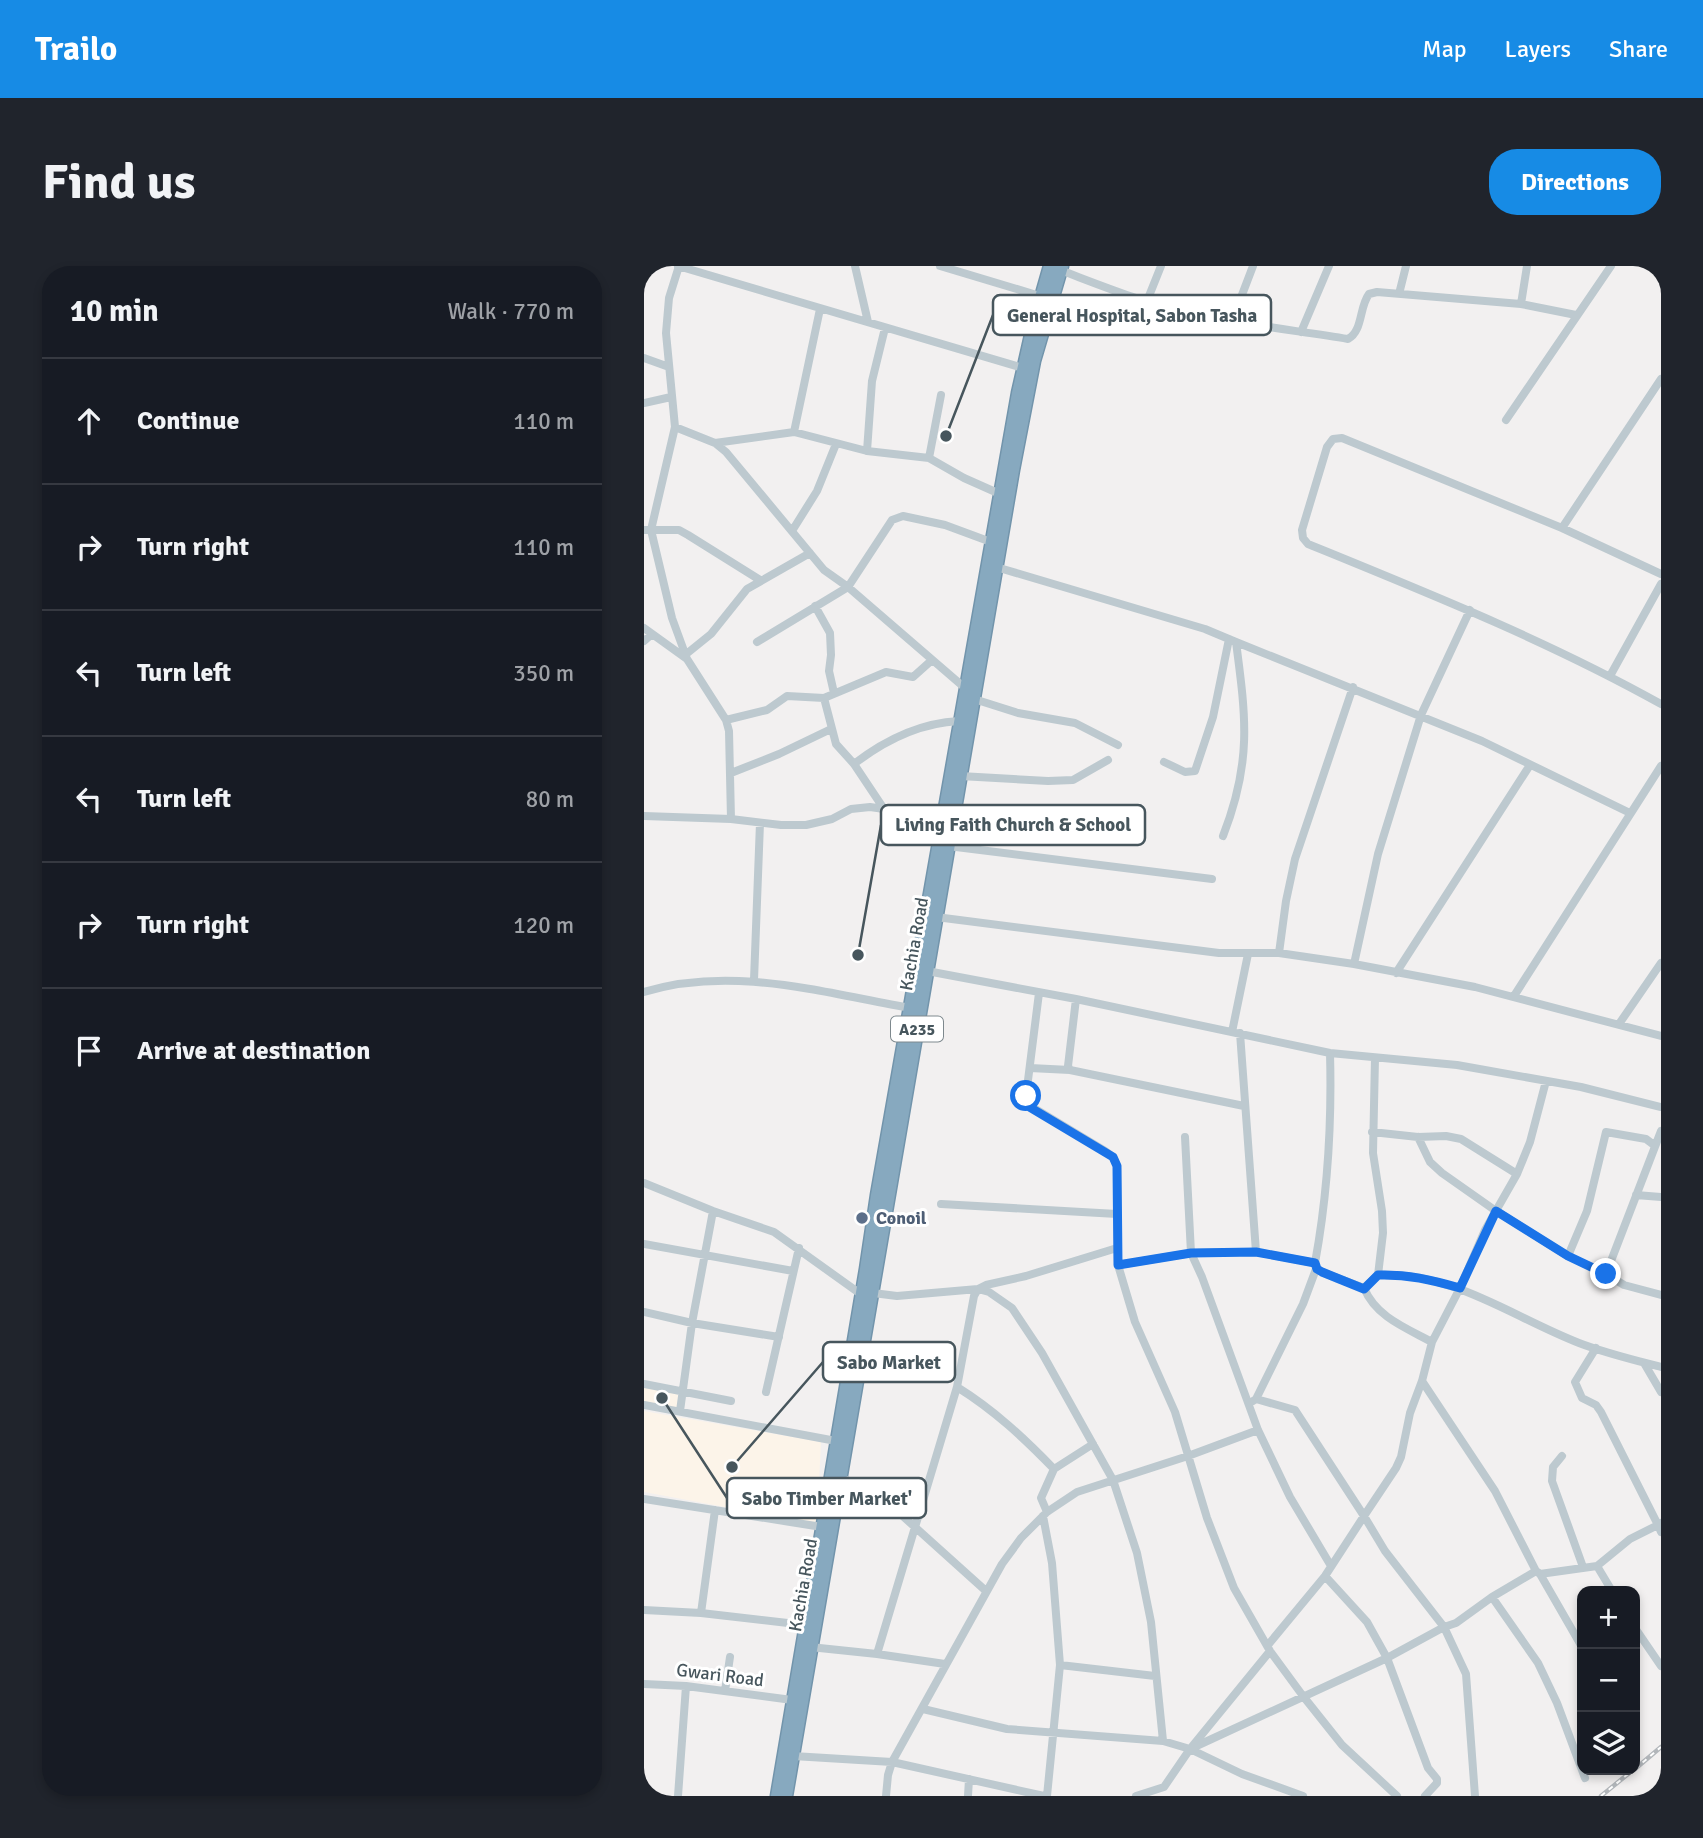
<!DOCTYPE html>
<html lang="en">
<head>
<meta charset="utf-8">
<style>
  :root { --surface:#171b24; --page:#20242c; --text:#f1f3f6; --muted:#9ea1a6; --line:#363941; --accent:#178be5 }
  body { margin:0; font-family:Signika,sans-serif; background:var(--page); color:var(--text) }
  .controls { position:absolute; right:21px; bottom:21px; display:grid; overflow:hidden; border-radius:14px; box-shadow:0 4px 10px #0003 }
  .controls button { width:63px; height:63px; display:grid; place-items:center; padding:0; border:0; border-bottom:2px solid var(--line); background:var(--surface); color:var(--text); font:35px sans-serif }
  .stop { position:absolute; width:21px; height:21px; margin:-16px; border:5px solid #1a73e8; border-radius:50%; background:#fff }
  .stop.end { background:#1a73e8; border-color:#fff; box-shadow:0 2px 7px #0008 }
  .list { margin:0; padding:0; list-style:none }
  h2 { display:flex; justify-content:space-between; align-items:center; height:91px; margin:0; padding:0 28px; font-size:30px }
  h2 small { font-size:23px; font-weight:400; color:var(--muted) }
  .list li { display:grid; grid-template-columns:46px 1fr auto; gap:21px; align-items:center; box-sizing:border-box; height:126px; padding:0 28px; border-top:2px solid var(--line) }
  .list b { display:block; font-size:26px; white-space:nowrap }
  .list em { font-size:23px; font-style:normal; color:var(--muted) }
  .icon { flex:none; width:38px; height:38px; fill:none; stroke:currentColor; stroke-width:2; stroke-linecap:round; stroke-linejoin:round }
  .map { position:relative; flex:none; width:1017px; height:1530px; overflow:hidden; border-radius:28px }
  header { display:flex; align-items:center; gap:42px; box-sizing:border-box; height:98px; padding:0 35px; background:var(--accent); color:#fff }
  header strong { font-size:33px }
  nav { display:flex; gap:38px; margin-inline-start:auto; font-size:24px }
  .intro { display:flex; align-items:center; justify-content:space-between; box-sizing:border-box; height:168px; padding:0 42px }
  h1 { margin:0; font-size:49px }
  .button { padding:18px 32px; border-radius:28px; background:var(--accent); color:#fff; font-size:24px; font-weight:700 }
  main { display:flex; gap:42px; padding:0 42px }
  aside { flex:1; background:var(--surface); border-radius:28px; box-shadow:0 4px 10px #0003 }
  .map>svg:first-child { display:block }
  .commercial { fill:#fcf4e9 }
  .lines { fill:none; stroke-linecap:round; stroke-linejoin:round }
  .highway-casing { stroke:#7294ab; stroke-width:15 }
  .minor { stroke:#bdc9cf; stroke-width:8 }
  .highway { stroke:#87a9bf; stroke-width:12 }
  .rail-casing { stroke:#b2b6ba; stroke-width:4.5 }
  .rail { stroke:#fff; stroke-width:2; stroke-dasharray:5; stroke-linecap:butt }
  .route { stroke:#1a73e8; stroke-width:9 }
  .service-dot { fill:#5c6f8a; stroke:#fff; stroke-width:2.5 }
  .labels { text-anchor:middle; stroke-width:6; stroke-linejoin:round; paint-order:stroke }
  .shield { fill:#fff; stroke:#7e898e; stroke-width:2 }
  .shield-label { font-size:16px; font-weight:bold; fill:#47565d }
  .street-label { font-size:18px; fill:#47565d; stroke:#fff }
  .service-label { font-size:18px; font-weight:bold; fill:#4e5e75; stroke:#fff; text-anchor:start }
  .leader { fill:none; stroke:#47565d; stroke-width:2.5 }
  .callout-dot { fill:#47565d; stroke:#fff; stroke-width:2.5 }
  .callout { fill:#fff; stroke:#47565d; stroke-width:2.5 }
  .callout-label { font-size:19px; text-anchor:middle; font-weight:bold; fill:#47565d }
</style>
</head>
<body>
<header>
<strong>Trailo</strong>
<nav><a>Map</a><a>Layers</a><a>Share</a></nav>
</header>
<div class="intro"><h1>Find us</h1><a class="button">Directions</a></div>
<main>
<aside>
<h2>10 min<small>Walk · 770 m</small></h2>
<ul class="list">
<li><svg class="icon" aria-label="ahead" viewBox="0 0 24 24"><path d="M12 20V5M6 11l6-6 6 6"/></svg><div><b>Continue</b></div><em>110 m</em></li>
<li><svg class="icon" aria-label="right" viewBox="0 0 24 24"><path d="M7 20v-9h11M14 6l5 5-5 5"/></svg><div><b>Turn right</b></div><em>110 m</em></li>
<li><svg class="icon" aria-label="left" viewBox="0 0 24 24"><path d="M17 20v-9H6M10 6l-5 5 5 5"/></svg><div><b>Turn left</b></div><em>350 m</em></li>
<li><svg class="icon" aria-label="left" viewBox="0 0 24 24"><path d="M17 20v-9H6M10 6l-5 5 5 5"/></svg><div><b>Turn left</b></div><em>80 m</em></li>
<li><svg class="icon" aria-label="right" viewBox="0 0 24 24"><path d="M7 20v-9h11M14 6l5 5-5 5"/></svg><div><b>Turn right</b></div><em>120 m</em></li>
<li><svg class="icon" aria-label="arrive" viewBox="0 0 24 24"><path d="M6 21V4h12l-3 4 3 4H6"/></svg><div><b>Arrive at destination</b></div></li>
</ul>
</aside>
<div class="map">
<svg width="1017" height="1530" viewBox="0 0 1017 1530">
  <rect width="100%" height="100%" fill="#f2f0f0"/>
  <path class="commercial" d="M 0,1120 L 37,1129 L 35,1143 L 0,1137 Z
    M 0,1145 L 177,1176 L 173,1258 L 0,1226 Z"/>
  <g class="lines">
    <g class="highway-casing">
      <path id="highway" d="M 133,1530 L 222,1003 L 233,929 L 374,127 L 390,56 L 406,0
        M 142,1530 L 369,204 L 390,95 L 418,0"/>
    </g>
    <path class="minor" d="M 34,0 L 379,102
      M 35,0 L 25,32 L 22,67 L 31,161 L 7,264 L 28,352 L 43,393 L 82,454 L 85,465 L 87,553
      M 211,0 L 224,56
      M 296,0 L 396,30
      M 416,4 C 456,19 497,36 539,45 C 593,58 649,64 704,73 C 719,65 715,41 725,28 L 733,26 L 877,38 L 883,0
      M 755,28 L 762,0
      M 503,35 L 517,0
      M 877,38 L 932,49
      M 588,55 L 609,0
      M 657,66 L 685,0
      M 0,92 L 25,101
      M 1017,113 L 918,262 L 1017,308
      M 0,137 L 27,131
      M 862,154 L 967,0
      M 31,161 L 71,177 L 82,186 L 180,304 L 204,321 L 321,422
      M 150,166 L 176,43
      M 71,177 L 150,166 L 223,185 L 285,192 L 320,212 L 356,228
      M 223,185 L 228,115 L 241,62
      M 285,192 L 297,129
      M 918,262 L 698,172 L 689,173 L 683,181 L 658,264 L 659,272 L 664,278 C 784,327 904,375 1017,438
      M 0,264 L 35,264 L 44,269 L 116,314
      M 148,265 L 173,225 L 192,178
      M 352,301 L 561,363 L 592,376 L 838,475 L 986,547
      M 171,340 L 186,367 L 187,389 L 185,405 L 190,427
      M 0,362 L 43,393
      M 0,375 L 8,368
      M 113,376 L 204,321 L 248,254 L 259,250 L 301,259 L 347,276
      M 41,389 L 67,368 L 103,323 L 166,287
      M 966,410 L 1017,318
      M 180,432 L 192,478 L 210,498 L 240,543
      M 330,433 L 374,447 L 431,457 L 474,479
      M 82,454 L 123,444 L 143,430 L 180,432 L 242,406 L 269,411 L 288,394
      M 520,496 L 541,506 L 551,505 L 569,451 L 585,373
      M 210,498 C 241,474 275,457 315,455
      M 87,507 L 135,488 L 187,463
      M 316,510 L 404,515 L 429,514 L 464,494
      M 0,550 L 87,553 L 137,559 L 162,559 L 188,553 L 207,543 L 226,541 L 240,543 L 262,558 L 298,562
      M 579,570 C 608,496 602,452 592,376
      M 304,580 L 568,613
      M 292,651 L 575,687 L 635,687 L 710,698 L 831,721 L 1017,770
      M 635,687 L 642,635 L 651,593 L 709,421
      M 710,698 L 734,588 L 777,449 L 826,344
      M 283,705 L 432,733 L 686,787 L 813,799 L 937,821 L 1017,841
      M 752,707 L 886,499
      M 110,714 L 116,557
      M 0,726 C 88,699 180,727 267,742
      M 395,727 L 382,830 L 383,838 L 461,885 L 469,891 L 473,900 L 474,999 L 491,1056 L 531,1146 L 563,1252 L 590,1322 L 626,1385 L 659,1430 L 698,1479 L 753,1530
      M 870,730 L 1017,500
      M 432,733 L 424,800 L 426,804 L 600,840
      M 975,758 L 1017,697
      M 588,766 L 604,688
      M 596,767 L 612,986
      M 731,792 L 729,887 L 738,945 L 739,967 L 734,1009
      M 386,802 L 426,804
      M 728,866 L 774,871 L 802,870 L 817,873 L 873,908
      M 541,871 L 547,987 L 558,1011 L 614,1164 L 646,1231 L 687,1300
      M 774,871 L 786,896 L 798,907 L 852,945 L 924,990 L 962,1008 L 980,1019 L 1017,1029
      M 0,917 L 69,945 L 130,966 L 218,1029
      M 992,929 L 1017,931
      M 297,938 L 473,948
      M 0,978 L 149,1005
      M 924,990 L 943,945 L 962,866 L 1002,873 L 1010,879
      M 671,997 C 684,926 688,860 686,787
      M 474,999 L 547,987 L 612,986 L 671,997 L 672,1003 L 678,1006 L 720,1022 C 732,1051 762,1062 788,1076
      M 962,1008 L 1017,865
      M 720,1022 L 734,1009 C 810,1006 866,1050 935,1077 C 961,1087 990,1094 1017,1101
      M 229,1027 L 253,1030 L 334,1023 L 342,1019 L 382,1010 L 473,982
      M 0,1046 L 48,1057 L 135,1071
      M 952,1082 L 931,1116 L 938,1132 L 952,1139 L 957,1146 L 1014,1259 L 1017,1257
      M 1000,1097 L 1017,1126
      M 0,1118 L 87,1135
      M 313,1121 C 350,1144 380,1172 410,1203 L 449,1178
      M 122,1126 L 155,982
      M 612,1133 L 651,1144 L 720,1250 L 752,1202 L 757,1191 L 766,1147 L 778,1115 L 788,1076 L 816,1022 L 841,964 L 873,908 L 886,876 L 902,815
      M 609,1135 L 612,1133 L 659,1038 L 672,1003
      M 0,1139 L 192,1175
      M 36,1145 L 48,1057 L 69,945
      M 918,1190 L 909,1201 L 908,1215 L 939,1301
      M 195,1211 L 232,1226 L 342,1325
      M 0,1233 L 178,1261
      M 403,1246 L 397,1232 L 410,1203
      M 399,1250 L 408,1297 L 416,1399 L 403,1530
      M 953,1300 L 986,1273 L 1014,1259 L 1017,1266
      M 892,1305 L 896,1308 L 938,1381
      M 896,1308 L 953,1300 L 968,1325
      M 681,1310 L 723,1356 L 743,1392 L 784,1502 L 793,1513 L 793,1517 L 781,1530
      M 848,1331 L 894,1397 L 913,1437 L 941,1512
      M 0,1344 L 57,1347 L 161,1359
      M 57,1347 L 71,1244
      M 991,1362 L 1017,1400
      M 624,1379 L 681,1310 L 720,1250 L 741,1285 L 800,1361 L 822,1408 L 831,1530
      M 166,1381 L 233,1388 L 301,1398
      M 233,1388 L 313,1121 L 330,1030 L 334,1023 L 345,1026 L 368,1042 L 398,1087 L 469,1214 L 493,1287 L 507,1356 L 519,1475
      M 416,1399 L 511,1410
      M 0,1418 L 42,1420 L 148,1434
      M 81,1425 L 86,1391
      M 279,1443 L 363,1463 L 519,1475 L 546,1483 L 598,1508 L 659,1530
      M 546,1483 L 743,1392 L 800,1361 L 812,1357 L 848,1331 L 892,1305 L 851,1225 L 778,1115
      M 149,1490 L 248,1496 L 400,1530
      M 34,1530 L 42,1420
      M 242,1530 L 244,1509 L 248,1496 L 358,1298 L 377,1272 L 403,1246 L 433,1226 L 544,1190 L 614,1164
      M 324,1530 L 325,1513
      M 492,1530 L 520,1521 L 546,1483 L 626,1385"/>
    <use href="#highway" class="highway"/>
    <g class="rail-casing">
      <path id="rail" d="M 991,1503 L 1017,1481
        M 957,1530 L 989,1504"/>
    </g>
    <use href="#rail" class="rail"/>
  </g>
  <g class="lines">
    <path class="route" d="M 382,830 L 383,838 L 387,842 L 469,891 L 473,900 L 474,999 L 547,987 L 612,986 L 671,997 L 673,1003 L 678,1006 L 720,1023 L 734,1009 C 763,1008 788,1014 816,1022 L 852,945 L 924,990 L 962,1008"/>
  </g>
  <circle class="service-dot" cx="218" cy="952" r="7"/>
  <g class="labels">
    <rect class="shield" x="247" y="750.5" width="52" height="25" rx="5"/>
    <g class="shield-label">
      <text x="273" y="769">A235</text>
    </g>
    <g class="street-label">
      <text transform="translate(270 678) rotate(-80)" y="6">Kachia Road</text>
      <text transform="translate(159 1319) rotate(-80)" y="6">Kachia Road</text>
      <text transform="translate(76 1409) rotate(7)" y="6">Gwari Road</text>
    </g>
    <g class="service-label">
      <text x="232" y="958">Conoil</text>
    </g>
  </g>
  <path class="leader" d="M302 170L349 49M214 689L237 559M88 1201L179 1096M18 1132L83 1232"/>
  <g class="callout-dot">
    <circle cx="302" cy="170" r="7"/>
    <circle cx="214" cy="689" r="7"/>
    <circle cx="88" cy="1201" r="7"/>
    <circle cx="18" cy="1132" r="7"/>
  </g>
  <g class="callout">
    <rect x="349" y="29" width="278" height="40" rx="7"/>
    <rect x="237" y="539" width="264" height="40" rx="7"/>
    <rect x="179" y="1076" width="132" height="40" rx="7"/>
    <rect x="83" y="1212" width="199" height="40" rx="7"/>
  </g>
  <g class="callout-label">
    <text x="488" y="56">General Hospital, Sabon Tasha</text>
    <text x="369" y="565">Living Faith Church &amp; School</text>
    <text x="245" y="1103">Sabo Market</text>
    <text x="183" y="1239">Sabo Timber Market'</text>
  </g>
</svg>
<div class="controls">
<button>+</button>
<button>−</button>
<button><svg class="icon" aria-label="layers" viewBox="0 0 24 24"><path d="M12 4l9 5-9 5-9-5zM3 14l9 5 9-5"/></svg></button>
</div>
<div class="stop" style="left:382px;top:830px"></div>
<div class="stop end" style="left:962px;top:1008px"></div>
</div>
</main>
</body>
</html>
